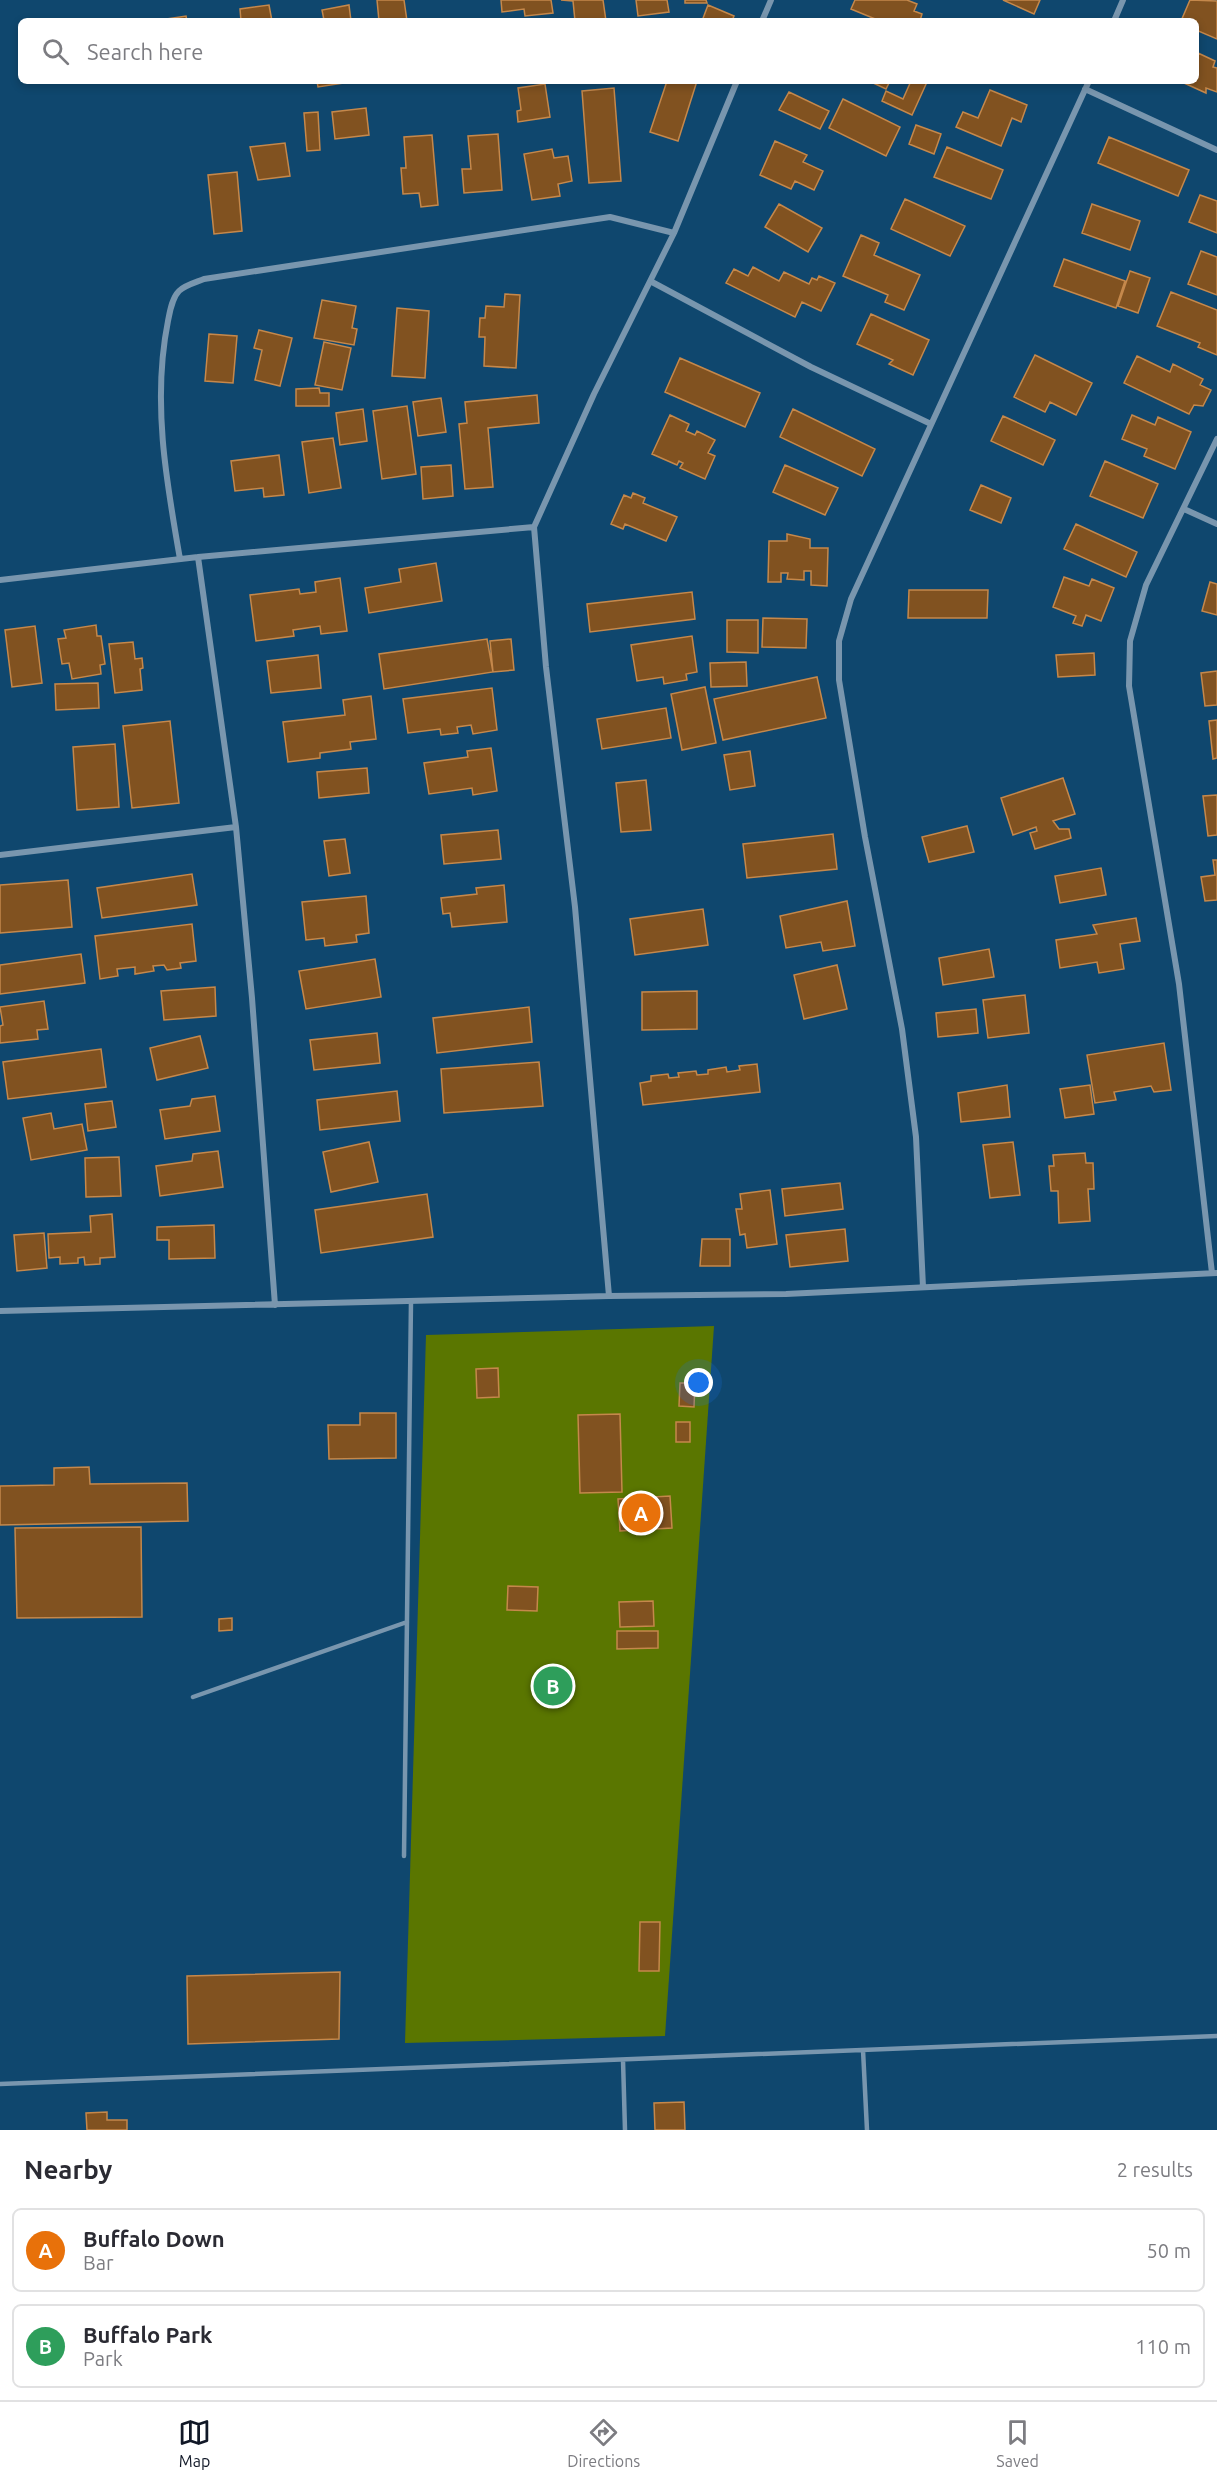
<!DOCTYPE html>
<html lang="en">
<head>
<meta charset="utf-8">
<style>
  :root { --surface:#fff; --page:#f2f2f3; --text:#2b2b33; --muted:#7c7c81; --line:#e1e1e2; --accent:#111827 }
  body { margin:0; font-family:Ubuntu,sans-serif; background:var(--page); color:var(--text) }
  .you { position:absolute; left:699px; top:1383px; width:21px; height:21px; margin:-15px; border:4px solid #fff; border-radius:50%; background:#1a73e8; box-shadow:0 0 0 9px #1a73e833 }
  .badge { display:grid; place-items:center; width:39px; height:39px; border-radius:50%; background:var(--accent); color:#fff; font-size:20px; font-weight:700 }
  .pin { position:absolute; translate:-50% -50%; border:3px solid #fff; box-shadow:0 2px 6px #0006 }
  .list { margin:0; padding:0; list-style:none }
  h2 { display:flex; justify-content:space-between; align-items:center; height:78px; margin:0; padding:0 24px; font-size:26px }
  h2 small { font-size:20px; font-weight:400; color:var(--muted) }
  .list li { display:grid; grid-template-columns:39px 1fr auto; gap:18px; align-items:center; box-sizing:border-box; height:84px; margin:0 12px 12px; padding:0 12px; border:2px solid var(--line); border-radius:9px }
  .list b { display:block; font-size:22px; white-space:nowrap }
  .list p { margin:0; font-size:20px; white-space:nowrap; color:var(--muted) }
  .list em { font-size:20px; font-style:normal; color:var(--muted) }
  .icon { flex:none; width:33px; height:33px; fill:none; stroke:currentColor; stroke-width:2; stroke-linecap:round; stroke-linejoin:round }
  .map { position:relative; flex:none; width:1217px; height:2130px; overflow:hidden }
  .search { position:absolute; background:var(--surface); box-shadow:0 3px 9px #0003; left:18px; right:18px; top:18px; height:66px; display:flex; align-items:center; gap:15px; box-sizing:border-box; padding:0 21px; border-radius:9px; color:var(--muted); font-size:22px }
  .sheet { height:270px; background:var(--surface) }
  nav { display:flex; justify-content:space-around; align-items:center; box-sizing:border-box; height:84px; border-top:2px solid var(--line); background:var(--surface); font-size:16px; color:var(--muted) }
  nav a { display:grid; justify-items:center; gap:3px }
  nav .on { color:var(--accent) }
  .map>svg:first-child { display:block }
  .green { fill:#5a7600 }
  .building { fill:#815220; stroke:#c5884b; stroke-width:1.5 }
  .lines { fill:none; stroke-linecap:round; stroke-linejoin:round }
  .service { stroke:#7996ae; stroke-width:4.5 }
  .minor { stroke:#7996ae; stroke-width:6 }
</style>
</head>
<body>
<div class="map">
<svg width="1217" height="2130" viewBox="0 0 1217 2130">
  <rect width="100%" height="100%" fill="#0f476e"/>
  <path class="green" d="M 714,1326 L 665,2036 L 405,2043 L 426,1335 Z"/>
  <path class="building" d="M 377,0 L 404,0 L 407,21 L 379,21 Z
    M 501,0 L 551,0 L 553,13 L 525,16 L 524,9 L 502,12 Z
    M 561,0 L 603,0 L 606,21 L 575,21 L 573,1 Z
    M 636,0 L 667,0 L 669,12 L 638,16 Z
    M 685,0 L 706,0 L 707,3 L 685,3 Z
    M 855,0 L 907,0 L 917,4 L 914,11 L 922,14 L 920,21 L 880,21 L 851,9 Z
    M 1003,0 L 1040,0 L 1034,14 Z
    M 1190,0 L 1217,1 L 1217,39 L 1196,30 L 1196,21 L 1181,21 Z
    M 269,5 L 272,21 L 241,21 L 240,9 Z
    M 349,5 L 351,21 L 321,21 L 324,20 L 322,10 Z
    M 708,5 L 734,16 L 732,21 L 702,21 Z
    M 186,16 L 187,21 L 167,21 L 167,19 Z
    M 1198,53 L 1215,61 L 1213,67 L 1217,68 L 1217,92 L 1206,88 L 1206,93 L 1184,83 L 1196,81 Z
    M 317,81 L 343,81 L 343,83 L 318,87 Z
    M 667,81 L 697,81 L 678,141 L 650,132 Z
    M 869,81 L 890,81 L 886,89 Z
    M 911,81 L 927,82 L 912,115 L 882,101 L 886,91 L 903,99 Z
    M 545,84 L 550,117 L 518,122 L 517,111 L 521,110 L 518,88 Z
    M 614,88 L 621,181 L 589,183 L 582,91 Z
    M 990,90 L 1027,105 L 1021,122 L 1012,118 L 1001,146 L 956,127 L 963,112 L 978,118 Z
    M 789,92 L 829,111 L 820,129 L 779,110 Z
    M 843,99 L 900,127 L 886,156 L 829,128 Z
    M 366,108 L 369,135 L 335,139 L 332,112 Z
    M 318,112 L 320,150 L 307,151 L 304,113 Z
    M 916,125 L 941,134 L 934,154 L 909,144 Z
    M 498,134 L 502,190 L 464,193 L 462,169 L 471,169 L 468,136 Z
    M 432,135 L 438,205 L 421,207 L 419,193 L 403,194 L 401,168 L 406,168 L 404,137 Z
    M 1109,137 L 1189,170 L 1178,196 L 1098,163 Z
    M 775,141 L 807,155 L 803,162 L 823,171 L 814,190 L 795,181 L 791,189 L 760,175 Z
    M 285,143 L 290,176 L 258,180 L 250,147 Z
    M 947,147 L 1003,170 L 991,199 L 934,177 Z
    M 552,149 L 554,158 L 568,156 L 572,181 L 558,184 L 560,196 L 532,200 L 524,154 Z
    M 237,172 L 242,231 L 214,234 L 208,175 Z
    M 1200,195 L 1217,201 L 1217,233 L 1189,222 Z
    M 905,199 L 965,226 L 950,256 L 891,229 Z
    M 779,204 L 822,228 L 808,252 L 765,227 Z
    M 1092,204 L 1140,221 L 1130,250 L 1082,233 Z
    M 861,235 L 879,243 L 874,255 L 920,275 L 904,310 L 885,302 L 888,295 L 843,276 Z
    M 1201,251 L 1217,257 L 1217,295 L 1188,284 Z
    M 1064,259 L 1125,281 L 1116,308 L 1054,286 Z
    M 753,267 L 779,281 L 784,272 L 809,284 L 812,278 L 817,280 L 819,276 L 835,283 L 821,311 L 802,302 L 795,317 L 726,283 L 734,269 L 748,276 Z
    M 1130,271 L 1150,278 L 1138,313 L 1118,306 Z
    M 1171,292 L 1217,310 L 1217,355 L 1198,347 L 1200,343 L 1157,326 Z
    M 505,294 L 520,295 L 516,368 L 484,366 L 485,337 L 479,337 L 480,318 L 485,318 L 486,306 L 504,307 Z
    M 322,300 L 356,306 L 352,328 L 357,329 L 354,345 L 314,338 Z
    M 397,308 L 429,311 L 425,378 L 392,376 Z
    M 871,314 L 929,340 L 913,375 L 889,364 L 893,360 L 857,344 Z
    M 259,330 L 292,338 L 280,386 L 255,380 L 262,350 L 254,348 Z
    M 209,334 L 237,336 L 233,383 L 205,381 Z
    M 324,342 L 351,348 L 342,390 L 315,385 Z
    M 1035,355 L 1092,383 L 1076,415 L 1050,402 L 1045,412 L 1014,397 Z
    M 1137,356 L 1170,372 L 1173,364 L 1203,379 L 1200,385 L 1211,390 L 1203,406 L 1194,405 L 1189,414 L 1124,383 Z
    M 680,358 L 760,393 L 745,427 L 665,392 Z
    M 319,388 L 320,393 L 329,393 L 329,406 L 296,406 L 296,389 Z
    M 537,395 L 539,423 L 488,428 L 493,487 L 465,489 L 459,424 L 467,423 L 465,402 Z
    M 441,398 L 446,432 L 418,436 L 413,402 Z
    M 407,406 L 416,474 L 382,479 L 373,411 Z
    M 363,409 L 367,441 L 340,445 L 336,413 Z
    M 793,409 L 875,449 L 862,476 L 780,437 Z
    M 670,415 L 689,424 L 686,431 L 695,435 L 697,431 L 715,440 L 708,453 L 715,456 L 705,479 L 680,468 L 683,463 L 679,461 L 677,465 L 652,454 Z
    M 1132,415 L 1155,425 L 1158,417 L 1191,432 L 1175,469 L 1144,456 L 1147,449 L 1122,439 Z
    M 1003,416 L 1055,440 L 1043,465 L 991,441 Z
    M 333,438 L 341,488 L 309,493 L 302,442 Z
    M 279,455 L 284,495 L 264,497 L 263,488 L 235,491 L 231,461 Z
    M 1105,461 L 1158,484 L 1143,518 L 1090,496 Z
    M 451,465 L 453,496 L 423,499 L 421,467 Z
    M 785,465 L 838,488 L 825,515 L 773,492 Z
    M 981,485 L 1011,498 L 1001,523 L 970,510 Z
    M 633,493 L 645,498 L 643,503 L 677,517 L 666,541 L 625,524 L 623,529 L 611,524 L 624,495 L 631,498 Z
    M 1076,524 L 1137,552 L 1126,577 L 1064,549 Z
    M 787,534 L 810,539 L 810,548 L 828,548 L 827,586 L 811,585 L 811,571 L 804,571 L 804,580 L 787,579 L 788,573 L 781,573 L 781,582 L 768,582 L 769,541 L 787,541 Z
    M 436,563 L 442,601 L 369,613 L 365,588 L 401,582 L 399,569 Z
    M 1064,577 L 1089,586 L 1092,579 L 1114,588 L 1101,621 L 1086,615 L 1082,626 L 1073,623 L 1076,616 L 1053,607 Z
    M 340,578 L 347,631 L 321,634 L 320,626 L 293,630 L 294,636 L 256,641 L 250,595 L 299,589 L 300,594 L 316,592 L 315,582 Z
    M 1210,582 L 1217,584 L 1217,615 L 1202,611 Z
    M 909,590 L 988,590 L 987,618 L 908,618 Z
    M 692,592 L 695,619 L 590,632 L 587,604 Z
    M 763,618 L 807,619 L 806,648 L 762,647 Z
    M 727,620 L 758,620 L 758,653 L 727,652 Z
    M 96,625 L 97,636 L 101,636 L 105,664 L 100,665 L 101,674 L 72,679 L 69,663 L 62,664 L 58,639 L 66,638 L 64,630 Z
    M 35,626 L 42,683 L 12,687 L 5,630 Z
    M 692,636 L 697,672 L 686,674 L 687,680 L 664,684 L 663,677 L 637,681 L 631,645 Z
    M 487,639 L 493,672 L 384,689 L 379,654 Z
    M 511,639 L 514,670 L 493,672 L 490,641 Z
    M 133,642 L 135,659 L 142,658 L 143,668 L 140,669 L 142,690 L 115,693 L 109,644 Z
    M 1094,653 L 1095,675 L 1058,677 L 1056,655 Z
    M 318,655 L 321,688 L 271,693 L 267,661 Z
    M 746,662 L 747,686 L 711,687 L 710,663 Z
    M 1217,671 L 1217,705 L 1205,706 L 1201,673 Z
    M 817,677 L 826,718 L 723,740 L 714,699 Z
    M 98,683 L 99,708 L 56,710 L 55,684 Z
    M 705,687 L 716,743 L 682,750 L 671,694 Z
    M 492,688 L 497,730 L 473,734 L 471,725 L 457,727 L 458,733 L 441,735 L 440,729 L 408,733 L 403,699 Z
    M 371,696 L 376,739 L 350,742 L 351,749 L 320,753 L 320,758 L 288,762 L 283,722 L 345,715 L 343,700 Z
    M 666,708 L 671,738 L 602,749 L 597,719 Z
    M 1217,720 L 1217,758 L 1213,759 L 1209,721 Z
    M 170,721 L 179,803 L 132,808 L 123,726 Z
    M 115,744 L 119,807 L 77,810 L 73,747 Z
    M 491,748 L 497,791 L 473,795 L 472,788 L 429,794 L 424,763 L 468,757 L 467,751 Z
    M 750,751 L 755,786 L 730,790 L 724,755 Z
    M 367,768 L 369,793 L 319,798 L 317,772 Z
    M 1063,778 L 1075,814 L 1053,821 L 1059,829 L 1069,829 L 1071,838 L 1035,849 L 1030,833 L 1037,831 L 1036,827 L 1013,835 L 1001,798 Z
    M 646,780 L 651,830 L 621,832 L 616,783 Z
    M 1217,795 L 1217,835 L 1208,836 L 1203,796 Z
    M 967,826 L 974,852 L 929,862 L 922,837 Z
    M 498,830 L 501,859 L 444,864 L 441,835 Z
    M 833,834 L 837,869 L 747,878 L 743,844 Z
    M 345,839 L 350,873 L 329,876 L 324,841 Z
    M 1213,860 L 1217,860 L 1217,900 L 1205,901 L 1201,877 L 1215,875 Z
    M 1101,868 L 1106,895 L 1060,903 L 1055,876 Z
    M 192,874 L 197,905 L 102,918 L 97,888 Z
    M 68,880 L 72,927 L 0,933 L 0,885 Z
    M 504,885 L 507,922 L 452,927 L 450,913 L 443,914 L 441,898 L 477,894 L 476,888 Z
    M 366,896 L 369,933 L 356,935 L 357,942 L 325,946 L 324,938 L 306,940 L 302,902 Z
    M 847,901 L 855,946 L 823,951 L 821,942 L 786,948 L 780,916 Z
    M 703,909 L 708,945 L 635,955 L 630,919 Z
    M 1136,918 L 1140,941 L 1120,944 L 1124,969 L 1099,973 L 1097,962 L 1060,968 L 1056,940 L 1097,934 L 1093,925 Z
    M 192,924 L 196,961 L 180,963 L 181,968 L 167,970 L 164,965 L 153,966 L 154,971 L 135,974 L 135,967 L 117,969 L 118,976 L 100,979 L 95,936 Z
    M 989,949 L 994,977 L 943,985 L 939,958 Z
    M 81,954 L 85,983 L 0,994 L 0,965 Z
    M 375,959 L 381,997 L 306,1009 L 299,971 Z
    M 837,965 L 847,1009 L 804,1019 L 794,975 Z
    M 215,987 L 216,1016 L 164,1020 L 161,991 Z
    M 697,991 L 697,1029 L 642,1030 L 642,992 Z
    M 1025,995 L 1029,1033 L 988,1038 L 983,1000 Z
    M 44,1001 L 48,1029 L 37,1030 L 38,1039 L 0,1043 L 0,1026 L 3,1025 L 0,1007 Z
    M 529,1007 L 532,1042 L 437,1053 L 433,1018 Z
    M 976,1009 L 978,1033 L 938,1037 L 936,1013 Z
    M 377,1033 L 380,1063 L 314,1070 L 310,1040 Z
    M 200,1036 L 208,1068 L 157,1080 L 150,1048 Z
    M 1164,1043 L 1171,1090 L 1154,1092 L 1151,1086 L 1114,1092 L 1116,1100 L 1095,1103 L 1087,1055 Z
    M 101,1049 L 106,1087 L 8,1099 L 3,1062 Z
    M 539,1062 L 543,1106 L 444,1113 L 441,1069 Z
    M 757,1064 L 760,1092 L 643,1105 L 640,1083 L 651,1081 L 651,1076 L 668,1074 L 669,1078 L 679,1077 L 678,1073 L 696,1071 L 697,1075 L 708,1074 L 708,1070 L 726,1067 L 727,1072 L 740,1070 L 739,1066 Z
    M 1007,1085 L 1010,1117 L 961,1122 L 958,1093 Z
    M 1090,1085 L 1094,1114 L 1065,1118 L 1060,1089 Z
    M 397,1091 L 400,1121 L 320,1130 L 317,1100 Z
    M 215,1096 L 220,1131 L 165,1139 L 160,1110 L 190,1106 L 192,1099 Z
    M 112,1101 L 116,1127 L 88,1131 L 85,1104 Z
    M 51,1113 L 54,1129 L 82,1124 L 87,1150 L 31,1160 L 23,1118 Z
    M 369,1142 L 378,1182 L 331,1192 L 323,1152 Z
    M 1013,1142 L 1020,1195 L 990,1198 L 983,1145 Z
    M 218,1151 L 223,1187 L 160,1196 L 156,1166 L 192,1161 L 193,1154 Z
    M 1085,1153 L 1086,1163 L 1093,1163 L 1094,1189 L 1088,1189 L 1090,1221 L 1059,1223 L 1058,1191 L 1051,1191 L 1049,1166 L 1054,1166 L 1053,1155 Z
    M 119,1157 L 121,1196 L 86,1197 L 85,1158 Z
    M 840,1183 L 843,1209 L 785,1216 L 782,1189 Z
    M 770,1190 L 777,1244 L 747,1248 L 745,1234 L 740,1235 L 736,1209 L 742,1209 L 740,1194 Z
    M 427,1194 L 433,1237 L 321,1253 L 315,1210 Z
    M 112,1214 L 115,1257 L 100,1258 L 100,1264 L 85,1265 L 84,1257 L 78,1258 L 78,1263 L 60,1264 L 60,1257 L 49,1258 L 48,1234 L 91,1232 L 90,1216 Z
    M 214,1225 L 215,1258 L 169,1259 L 169,1240 L 157,1240 L 157,1227 Z
    M 845,1229 L 848,1261 L 790,1267 L 786,1235 Z
    M 44,1233 L 47,1268 L 17,1271 L 14,1235 Z
    M 702,1239 L 730,1239 L 730,1266 L 700,1266 Z
    M 498,1368 L 499,1397 L 477,1398 L 476,1369 Z
    M 680,1383 L 695,1383 L 694,1407 L 679,1406 Z
    M 360,1413 L 396,1413 L 396,1458 L 329,1459 L 328,1425 L 360,1425 Z
    M 620,1414 L 622,1492 L 580,1493 L 578,1415 Z
    M 676,1422 L 690,1422 L 690,1442 L 676,1442 Z
    M 89,1467 L 90,1484 L 187,1483 L 188,1521 L 0,1525 L 0,1486 L 54,1485 L 54,1468 Z
    M 670,1496 L 672,1528 L 620,1531 L 618,1499 Z
    M 141,1527 L 142,1617 L 17,1618 L 15,1528 Z
    M 508,1586 L 538,1587 L 537,1611 L 507,1610 Z
    M 653,1601 L 654,1626 L 620,1627 L 619,1602 Z
    M 232,1618 L 232,1630 L 219,1631 L 219,1619 Z
    M 617,1631 L 658,1631 L 658,1648 L 617,1649 Z
    M 640,1922 L 660,1922 L 659,1971 L 639,1971 Z
    M 340,1972 L 339,2039 L 188,2044 L 187,1976 Z
    M 684,2102 L 685,2130 L 655,2130 L 654,2103 Z
    M 107,2112 L 107,2120 L 127,2120 L 127,2130 L 87,2130 L 86,2113 Z"/>
  <g class="lines">
    <path class="service" d="M 193,1697 L 407,1622
      M 404,1856 L 411,1301
      M 863,2050 L 867,2130
      M 623,2060 L 625,2130
      M 0,2084 L 1217,2036"/>
    <path class="minor" d="M 762,21 L 771,0
      M 1114,21 L 1123,0
      M 1085,89 L 1217,150
      M 652,282 L 811,367 L 931,424
      M 1184,509 L 1217,524
      M 198,557 L 236,827 L 252,998 L 275,1305
      M 180,559 C 166,480 152,400 168,321 C 170,311 172,298 179,291 C 185,285 197,282 204,279 L 610,217 L 674,233
      M 0,580 L 198,557 L 534,527
      M 0,855 L 236,827
      M 1212,1273 L 1179,984 L 1129,686 L 1130,641 L 1146,585 L 1217,439
      M 923,1287 L 916,1137 L 902,1029 L 865,837 L 839,680 L 839,641 L 851,599 L 1089,81
      M 609,1296 L 575,907 L 546,667 L 534,527 L 594,394 L 674,233 L 737,81
      M 0,1311 L 609,1296 L 786,1294 L 1217,1273"/>
  </g>
</svg>
<div class="you"></div>
<div class="pin badge" style="left:641px;top:1513px;background:#e8710a">A</div>
<div class="pin badge" style="left:553px;top:1686px;background:#2e9e5b">B</div>
<div class="search"><svg class="icon" aria-label="search" viewBox="0 0 24 24"><circle cx="10" cy="10" r="6"/><path d="M15 15l6 6"/></svg>Search here</div>
</div>
<section class="sheet">
<h2>Nearby<small>2 results</small></h2>
<ul class="list">
<li><span class="badge" style="background:#e8710a">A</span><div><b>Buffalo Down</b><p>Bar</p></div><em>50 m</em></li>
<li><span class="badge" style="background:#2e9e5b">B</span><div><b>Buffalo Park</b><p>Park</p></div><em>110 m</em></li>
</ul>
</section>
<nav>
<a class="on"><svg class="icon" aria-label="map" viewBox="0 0 24 24"><path d="M3 6l6-2 6 2 6-2v14l-6 2-6-2-6 2zM9 4v14M15 6v14"/></svg>Map</a>
<a><svg class="icon" aria-label="directions" viewBox="0 0 24 24"><path d="M12 3l9 9-9 9-9-9zM9 14v-3h6M13 9l2 2-2 2"/></svg>Directions</a>
<a><svg class="icon" aria-label="saved" viewBox="0 0 24 24"><path d="M7 4h10v16l-5-4-5 4z"/></svg>Saved</a>
</nav>
</body>
</html>
